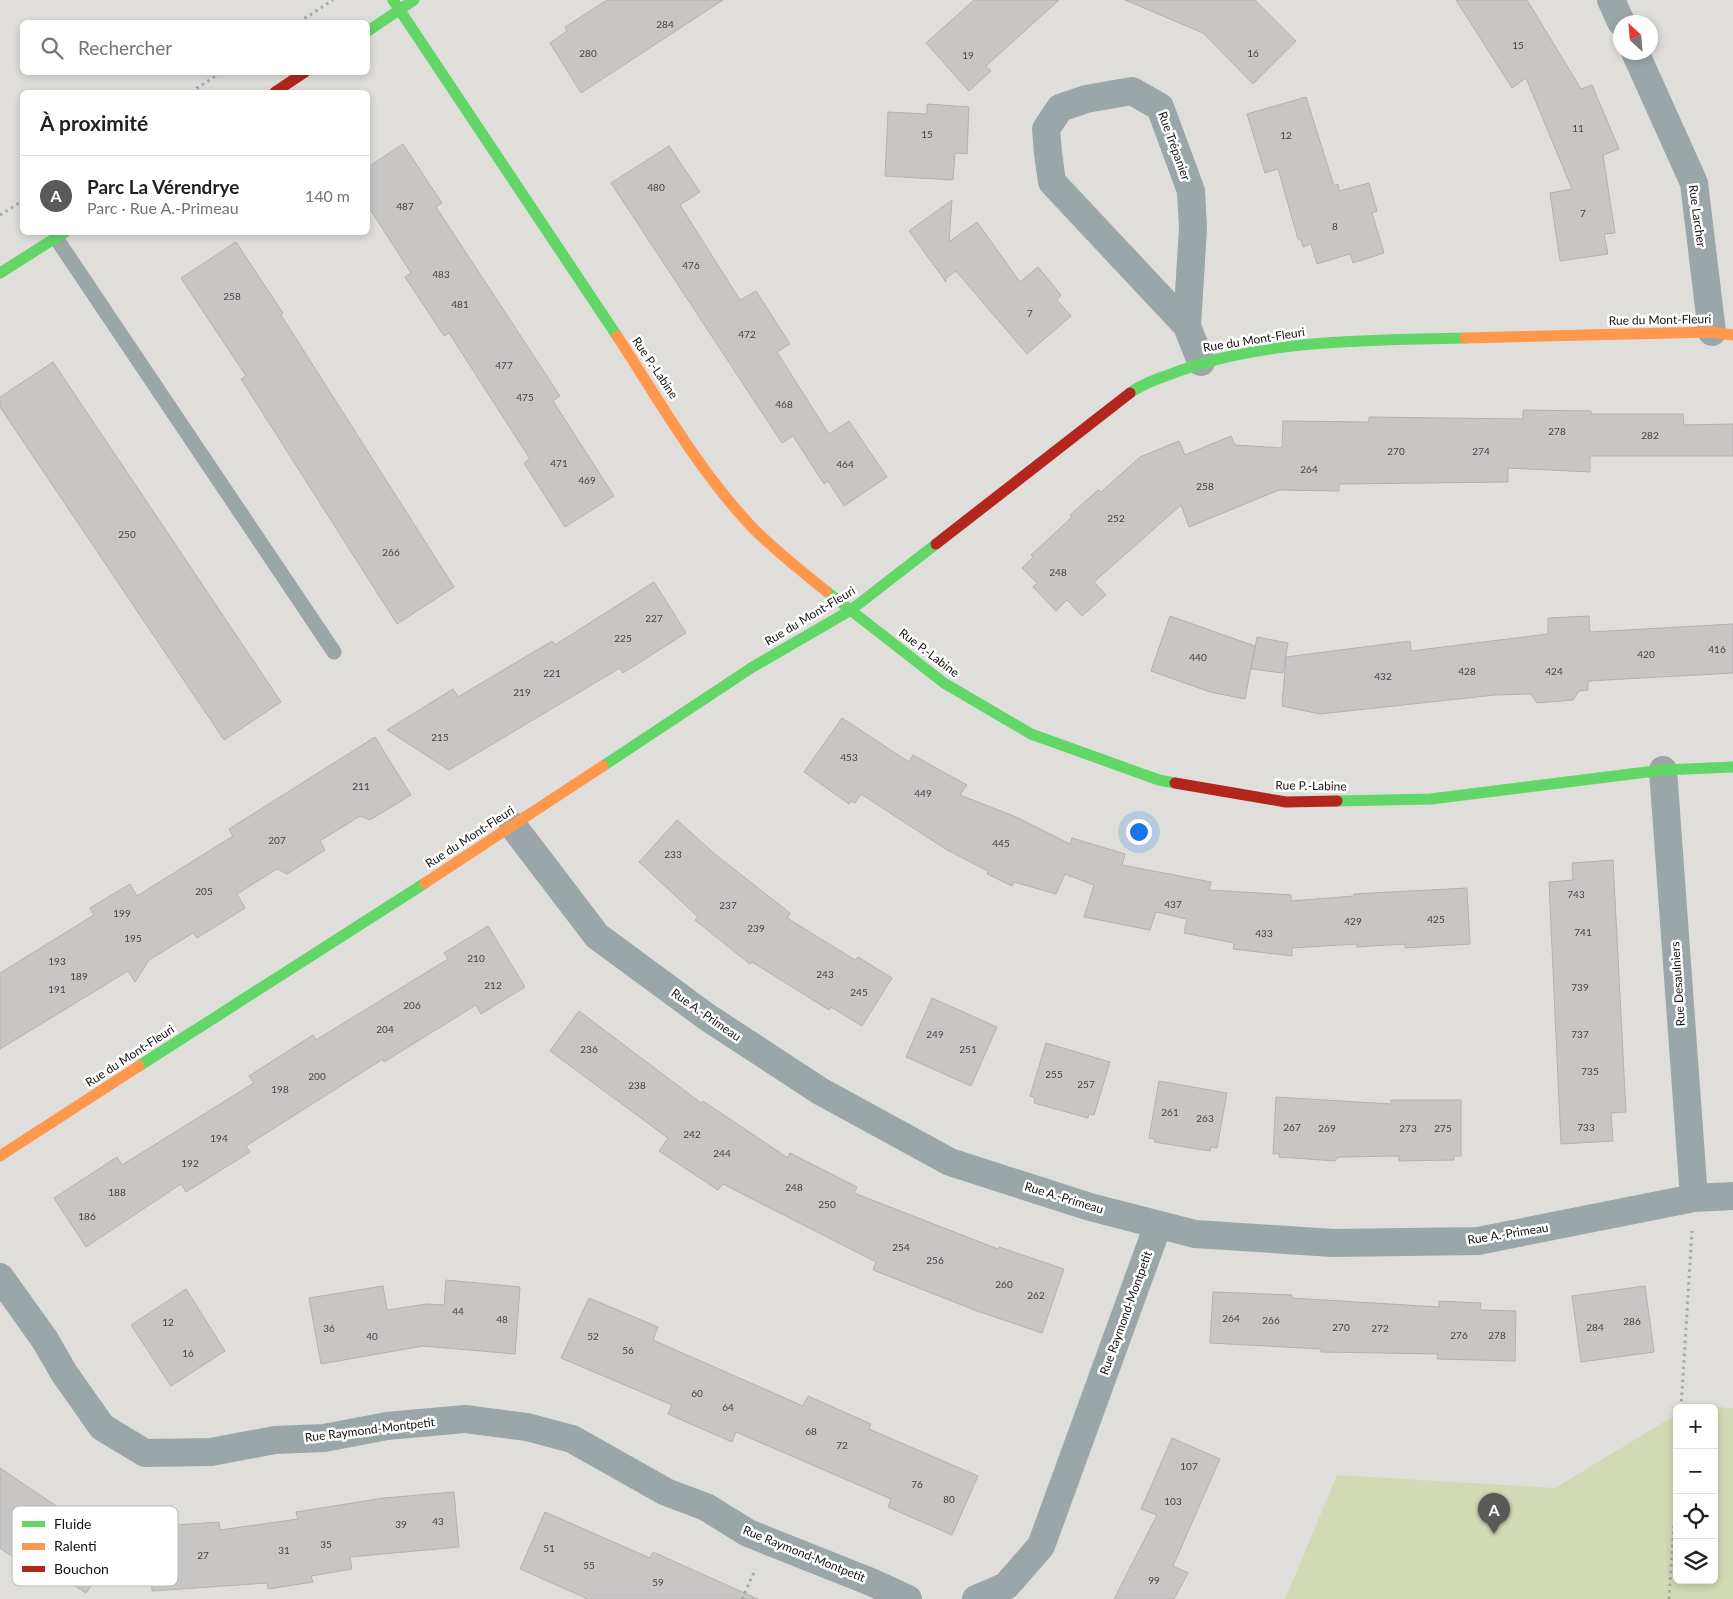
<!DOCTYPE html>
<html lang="fr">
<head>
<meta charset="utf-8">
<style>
  :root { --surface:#fff; --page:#f2f2f2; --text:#202124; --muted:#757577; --line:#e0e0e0; --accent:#5c5a58 }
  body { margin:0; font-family:Lato,sans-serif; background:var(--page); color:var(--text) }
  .controls { position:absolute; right:15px; bottom:15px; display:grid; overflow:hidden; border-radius:8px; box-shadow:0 2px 8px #0003 }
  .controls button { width:45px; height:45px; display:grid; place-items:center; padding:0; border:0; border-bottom:1px solid var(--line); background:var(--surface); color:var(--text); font:25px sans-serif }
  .compass { position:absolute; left:1613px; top:15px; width:45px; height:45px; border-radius:50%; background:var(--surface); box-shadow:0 2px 8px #0003; rotate:334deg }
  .you { position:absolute; left:1138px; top:831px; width:18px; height:18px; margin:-12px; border:4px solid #fff; border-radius:50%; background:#1a73e8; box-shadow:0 0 0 8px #1a73e833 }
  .badge { display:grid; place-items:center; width:32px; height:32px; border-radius:50%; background:var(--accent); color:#fff; font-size:16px; font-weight:700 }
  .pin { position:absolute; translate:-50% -41px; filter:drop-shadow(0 1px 2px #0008) }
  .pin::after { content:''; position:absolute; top:26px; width:18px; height:15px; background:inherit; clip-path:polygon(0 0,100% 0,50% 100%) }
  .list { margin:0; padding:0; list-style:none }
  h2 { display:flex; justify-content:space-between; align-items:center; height:65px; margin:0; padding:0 20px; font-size:21px }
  h2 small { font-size:16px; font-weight:400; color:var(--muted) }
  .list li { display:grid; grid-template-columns:32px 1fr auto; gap:15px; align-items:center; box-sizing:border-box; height:80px; padding:0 20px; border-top:1px solid var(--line) }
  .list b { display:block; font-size:19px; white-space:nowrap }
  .list p { margin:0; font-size:16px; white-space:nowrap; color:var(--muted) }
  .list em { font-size:16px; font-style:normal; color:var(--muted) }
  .icon { flex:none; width:28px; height:28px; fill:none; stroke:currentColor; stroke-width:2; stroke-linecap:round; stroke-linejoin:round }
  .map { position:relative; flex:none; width:1733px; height:1599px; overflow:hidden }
  .search { position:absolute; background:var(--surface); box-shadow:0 2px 8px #0003; left:20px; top:20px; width:350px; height:55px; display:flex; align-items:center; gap:12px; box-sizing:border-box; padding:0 18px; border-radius:8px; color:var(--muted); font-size:19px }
  .panel { position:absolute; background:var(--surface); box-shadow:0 2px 8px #0003; left:20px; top:90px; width:350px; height:145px; border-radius:8px }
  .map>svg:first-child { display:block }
  .green { fill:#d1dab5 }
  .building { fill:#c8c6c5; stroke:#b3b1b1 }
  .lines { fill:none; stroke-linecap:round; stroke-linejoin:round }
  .path { stroke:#a3a8a8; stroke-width:3; stroke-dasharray:2.5 4; stroke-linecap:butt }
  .lane { stroke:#9aa6a8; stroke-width:15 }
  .street { stroke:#9aa6a8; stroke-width:28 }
  .fast { stroke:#63d668; stroke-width:11 }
  .slow { stroke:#ff974d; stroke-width:11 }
  .jam { stroke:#b3261e; stroke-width:11 }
  .labels { text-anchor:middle; stroke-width:5; stroke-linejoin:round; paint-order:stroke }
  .number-label { font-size:10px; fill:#444242 }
  .street-label { font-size:12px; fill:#151312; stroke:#fff }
  .key { fill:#fff; stroke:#b9b8b8; stroke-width:1 }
  .key-label { font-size:14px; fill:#151312 }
</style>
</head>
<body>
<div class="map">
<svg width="1733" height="1599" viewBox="0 0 1733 1599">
  <rect width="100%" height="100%" fill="#e0dedb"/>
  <path class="green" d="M 1689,1406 L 1733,1408 L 1733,1599 L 1285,1599 L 1337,1475 L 1555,1488 L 1677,1414 L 1677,1580 L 1714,1580 L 1714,1408 L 1687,1408 Z"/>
  <path class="building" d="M 607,0 L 723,0 L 581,93 L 550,43 L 567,31 L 565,27 Z
    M 974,0 L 1059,0 L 986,66 L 991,71 L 969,91 L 926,43 Z
    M 1125,0 L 1255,0 L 1296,41 L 1253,84 L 1203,33 Z
    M 1456,0 L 1527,0 L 1581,89 L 1592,85 L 1619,149 L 1603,155 L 1615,233 L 1604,234 L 1608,254 L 1560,261 L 1550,193 L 1572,189 L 1526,78 L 1512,88 Z
    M 1306,97 L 1334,186 L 1338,184 L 1339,191 L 1369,183 L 1377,211 L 1372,213 L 1384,253 L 1353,263 L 1350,254 L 1317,264 L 1311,244 L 1303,247 L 1301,239 L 1298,239 L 1278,169 L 1265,173 L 1247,114 Z
    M 927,104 L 969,107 L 967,154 L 955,153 L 953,180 L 885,176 L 888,112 L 927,114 Z
    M 403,144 L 442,203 L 436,207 L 560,396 L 553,401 L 614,496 L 565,527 L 524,463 L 530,459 L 449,333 L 444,336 L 405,277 L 411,273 L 368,206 L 368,167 Z
    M 669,146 L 700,192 L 680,205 L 740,300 L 756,291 L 790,344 L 777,352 L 829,434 L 849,421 L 887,477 L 844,506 L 828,481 L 824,484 L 793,436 L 782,443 L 611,183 Z
    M 952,200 L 949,242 L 977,222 L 1020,282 L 1038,267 L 1061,295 L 1057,300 L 1071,316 L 1027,354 L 956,271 L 946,278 L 946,282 L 909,231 Z
    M 236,242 L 283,313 L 281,315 L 454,587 L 397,624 L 241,379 L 246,376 L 181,278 Z
    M 53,362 L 281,702 L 224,740 L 0,407 L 0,397 Z
    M 1523,410 L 1591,411 L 1591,414 L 1683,414 L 1684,425 L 1733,424 L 1733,456 L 1590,456 L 1590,472 L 1508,468 L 1508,482 L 1339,484 L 1339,491 L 1279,490 L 1189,527 L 1181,505 L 1094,582 L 1106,595 L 1082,616 L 1067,600 L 1056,611 L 1033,587 L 1037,583 L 1022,568 L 1033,557 L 1031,555 L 1072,517 L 1070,515 L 1098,490 L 1101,492 L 1140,457 L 1179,441 L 1185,455 L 1231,436 L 1235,445 L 1282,448 L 1283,421 L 1369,422 L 1369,417 L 1523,419 Z
    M 654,582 L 686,633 L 623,673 L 620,668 L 449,770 L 387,730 L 453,689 L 458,697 L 552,641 L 555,645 Z
    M 1170,616 L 1255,646 L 1245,699 L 1210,692 L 1151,671 Z
    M 1589,616 L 1590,632 L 1733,624 L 1733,673 L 1588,681 L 1588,690 L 1579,691 L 1573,700 L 1537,703 L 1531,694 L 1495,695 L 1320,714 L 1282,706 L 1286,657 L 1410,641 L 1411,651 L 1548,634 L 1548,618 Z
    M 1257,637 L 1288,643 L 1283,673 L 1251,669 Z
    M 842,718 L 909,762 L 913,755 L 967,785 L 960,795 L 1016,817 L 1070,844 L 1072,838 L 1125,854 L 1122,865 L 1211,882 L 1209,890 L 1291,895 L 1291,901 L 1354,896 L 1354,894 L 1467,888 L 1470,944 L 1405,948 L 1405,944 L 1357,947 L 1357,944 L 1292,948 L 1292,956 L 1233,949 L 1234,943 L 1184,933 L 1187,919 L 1156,912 L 1150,930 L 1084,917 L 1094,885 L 1065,874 L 1056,894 L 1014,882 L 1012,886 L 987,874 L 988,871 L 947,850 L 861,794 L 855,803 L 851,801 L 849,804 L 804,772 Z
    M 375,737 L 411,795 L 370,820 L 360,816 L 320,841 L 325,850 L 287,874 L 277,869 L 237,894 L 245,908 L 197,938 L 193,933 L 149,960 L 135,982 L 128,971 L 0,1049 L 0,973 L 94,915 L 90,908 L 130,884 L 137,896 L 233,836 L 229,829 Z
    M 677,820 L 716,855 L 790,913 L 787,918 L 855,960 L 858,957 L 892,978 L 862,1026 L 831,1007 L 829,1010 L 752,962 L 750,964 L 695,920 L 698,917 L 639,862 Z
    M 1613,860 L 1626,1112 L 1611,1113 L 1613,1141 L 1561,1144 L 1549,882 L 1573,880 L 1572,863 Z
    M 488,926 L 525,987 L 481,1014 L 476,1005 L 384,1062 L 383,1059 L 246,1146 L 250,1152 L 186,1192 L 181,1184 L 86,1247 L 54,1198 L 117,1157 L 122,1165 L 254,1083 L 249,1076 L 313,1035 L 316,1040 L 448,959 L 444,953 Z
    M 932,998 L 997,1027 L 971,1086 L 906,1057 Z
    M 579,1011 L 701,1103 L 703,1101 L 788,1158 L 790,1153 L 857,1187 L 854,1193 L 998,1249 L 999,1247 L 1064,1269 L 1042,1333 L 977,1311 L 873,1270 L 876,1262 L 723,1184 L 718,1190 L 659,1151 L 668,1138 L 550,1051 Z
    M 1046,1043 L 1110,1062 L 1094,1115 L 1089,1114 L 1088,1118 L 1034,1103 L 1035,1098 L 1030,1096 Z
    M 1159,1081 L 1227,1093 L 1217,1148 L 1211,1147 L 1210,1151 L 1154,1142 L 1155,1139 L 1149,1138 Z
    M 1276,1097 L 1391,1104 L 1391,1100 L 1461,1100 L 1461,1156 L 1454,1156 L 1454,1160 L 1399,1161 L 1399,1156 L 1342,1157 L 1336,1158 L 1336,1161 L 1279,1157 L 1280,1154 L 1273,1154 Z
    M 446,1280 L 520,1287 L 515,1354 L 423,1346 L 321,1364 L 309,1298 L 383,1286 L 387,1310 L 427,1304 L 444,1305 Z
    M 1645,1286 L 1654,1352 L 1581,1362 L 1572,1296 Z
    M 186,1289 L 225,1351 L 171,1386 L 131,1325 Z
    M 1213,1292 L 1292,1295 L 1292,1298 L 1439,1307 L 1439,1301 L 1481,1303 L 1480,1310 L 1516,1311 L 1515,1361 L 1437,1359 L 1438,1354 L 1321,1352 L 1321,1349 L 1210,1343 Z
    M 589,1298 L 658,1327 L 653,1340 L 803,1406 L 808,1396 L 871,1424 L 869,1429 L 978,1476 L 952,1535 L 888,1507 L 891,1499 L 736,1432 L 732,1442 L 668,1414 L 672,1405 L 561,1358 Z
    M 1172,1438 L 1220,1459 L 1173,1566 L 1188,1573 L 1174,1599 L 1114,1599 L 1157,1515 L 1141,1509 Z
    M 0,1468 L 65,1512 L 67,1508 L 120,1544 L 86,1593 L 69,1582 L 66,1586 L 33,1564 L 31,1569 L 0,1548 Z
    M 454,1492 L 459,1547 L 350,1557 L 352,1569 L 311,1576 L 313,1582 L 268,1589 L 267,1583 L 152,1591 L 147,1527 L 219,1522 L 220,1530 L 298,1519 L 296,1512 L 384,1498 Z
    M 545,1512 L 650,1558 L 653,1552 L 758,1599 L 588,1599 L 520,1569 Z"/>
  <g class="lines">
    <path class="path" d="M 299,22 L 333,0
      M 191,92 L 222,72
      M 0,215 L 22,201
      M 1681,1408 L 1692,1231
      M 742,1599 L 755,1570
      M 1669,1599 L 1677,1476"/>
    <path class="lane" d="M 56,238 L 334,652"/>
    <path class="street" d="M 1611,0 L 1621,22
      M 1635,52 L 1694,183 L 1712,332
      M 1187,326 L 1052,182 L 1048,153 L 1046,129 L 1060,108 L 1086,99 L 1132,91 L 1160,107 L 1191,191 L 1193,228 L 1187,326 L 1201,362
      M 1663,770 L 1694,1198
      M 513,826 L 597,936 L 707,1017 L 820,1091 L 950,1162 L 1090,1207 L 1195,1234 L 1333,1243 L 1478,1241 L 1694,1198 L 1733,1196
      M 0,1277 L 45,1340 L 64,1373 L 102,1427 L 145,1453 L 211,1452 L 275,1440 L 324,1438 L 387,1426 L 465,1419 L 527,1427 L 572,1439 L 666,1492 L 706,1507 L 748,1533 L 871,1582 L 908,1599
      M 976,1599 L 1006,1586 L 1041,1546 L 1158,1225"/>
    <path class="fast" d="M 393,0 L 617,336
      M 368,31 L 414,0
      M 0,273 L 65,232
      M 1130,393 C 1142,384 1157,379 1171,374 C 1261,339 1369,340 1465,338
      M 826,591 L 944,683 L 1031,734 L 1159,780 L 1175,783
      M 603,766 L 751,668 L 851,610 L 936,544
      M 1337,801 L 1431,799 L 1663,770 L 1733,767
      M 139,1066 L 425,883"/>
    <path class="slow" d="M 617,336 C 659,400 698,470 751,526 C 774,550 800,570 826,591
      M 1465,338 L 1712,332 L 1733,335
      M 425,883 L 603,766
      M 0,1156 L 139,1066"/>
    <path class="jam" d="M 275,92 L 305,72
      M 936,544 L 1130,393
      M 1175,783 L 1286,802 L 1337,801"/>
  </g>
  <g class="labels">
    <g class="number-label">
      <text x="665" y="28">284</text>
      <text x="1518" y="49">15</text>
      <text x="588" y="57">280</text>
      <text x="1253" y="57">16</text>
      <text x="968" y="59">19</text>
      <text x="1578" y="132">11</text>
      <text x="927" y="138">15</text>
      <text x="1286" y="139">12</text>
      <text x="656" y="191">480</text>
      <text x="405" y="210">487</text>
      <text x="1583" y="217">7</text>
      <text x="1335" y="230">8</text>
      <text x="691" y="269">476</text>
      <text x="441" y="278">483</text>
      <text x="232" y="300">258</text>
      <text x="460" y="308">481</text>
      <text x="1030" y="317">7</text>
      <text x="747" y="338">472</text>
      <text x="504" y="369">477</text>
      <text x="525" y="401">475</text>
      <text x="784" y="408">468</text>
      <text x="1557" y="435">278</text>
      <text x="1650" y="439">282</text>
      <text x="1396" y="455">270</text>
      <text x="1481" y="455">274</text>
      <text x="559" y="467">471</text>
      <text x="845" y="468">464</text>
      <text x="1309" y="473">264</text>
      <text x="587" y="484">469</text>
      <text x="1205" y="490">258</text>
      <text x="1116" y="522">252</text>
      <text x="127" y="538">250</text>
      <text x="391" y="556">266</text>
      <text x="1058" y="576">248</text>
      <text x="654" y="622">227</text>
      <text x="623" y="642">225</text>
      <text x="1717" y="653">416</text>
      <text x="1646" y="658">420</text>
      <text x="1198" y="661">440</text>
      <text x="1467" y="675">428</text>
      <text x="1554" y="675">424</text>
      <text x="552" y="677">221</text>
      <text x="1383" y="680">432</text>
      <text x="522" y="696">219</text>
      <text x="440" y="741">215</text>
      <text x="849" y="761">453</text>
      <text x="361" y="790">211</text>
      <text x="923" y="797">449</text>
      <text x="277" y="844">207</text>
      <text x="1001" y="847">445</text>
      <text x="673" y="858">233</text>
      <text x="204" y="895">205</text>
      <text x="1576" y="898">743</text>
      <text x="1173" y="908">437</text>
      <text x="728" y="909">237</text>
      <text x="122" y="917">199</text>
      <text x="1436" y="923">425</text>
      <text x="1353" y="925">429</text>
      <text x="756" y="932">239</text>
      <text x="1583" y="936">741</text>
      <text x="1264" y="937">433</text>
      <text x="133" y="942">195</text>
      <text x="476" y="962">210</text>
      <text x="57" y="965">193</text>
      <text x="825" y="978">243</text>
      <text x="79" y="980">189</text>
      <text x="493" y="989">212</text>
      <text x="1580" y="991">739</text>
      <text x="57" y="993">191</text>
      <text x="859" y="996">245</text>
      <text x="412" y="1009">206</text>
      <text x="385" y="1033">204</text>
      <text x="935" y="1038">249</text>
      <text x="1580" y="1038">737</text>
      <text x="589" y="1053">236</text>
      <text x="968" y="1053">251</text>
      <text x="1590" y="1075">735</text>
      <text x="1054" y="1078">255</text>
      <text x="317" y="1080">200</text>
      <text x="1086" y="1088">257</text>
      <text x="637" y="1089">238</text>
      <text x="280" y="1093">198</text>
      <text x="1170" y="1116">261</text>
      <text x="1205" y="1122">263</text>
      <text x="1292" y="1131">267</text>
      <text x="1586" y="1131">733</text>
      <text x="1327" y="1132">269</text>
      <text x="1408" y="1132">273</text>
      <text x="1443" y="1132">275</text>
      <text x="692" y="1138">242</text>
      <text x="219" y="1142">194</text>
      <text x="722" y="1157">244</text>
      <text x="190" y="1167">192</text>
      <text x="794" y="1191">248</text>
      <text x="117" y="1196">188</text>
      <text x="827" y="1208">250</text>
      <text x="87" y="1220">186</text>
      <text x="901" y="1251">254</text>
      <text x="935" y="1264">256</text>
      <text x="1004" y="1288">260</text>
      <text x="1036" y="1299">262</text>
      <text x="458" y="1315">44</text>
      <text x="1231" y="1322">264</text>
      <text x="502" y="1323">48</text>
      <text x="1271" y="1324">266</text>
      <text x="1632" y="1325">286</text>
      <text x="168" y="1326">12</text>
      <text x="1341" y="1331">270</text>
      <text x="1595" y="1331">284</text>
      <text x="329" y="1332">36</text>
      <text x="1380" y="1332">272</text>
      <text x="1459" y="1339">276</text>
      <text x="1497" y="1339">278</text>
      <text x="372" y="1340">40</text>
      <text x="593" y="1340">52</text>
      <text x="628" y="1354">56</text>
      <text x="188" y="1357">16</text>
      <text x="697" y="1397">60</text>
      <text x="728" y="1411">64</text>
      <text x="811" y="1435">68</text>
      <text x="842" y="1449">72</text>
      <text x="1189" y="1470">107</text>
      <text x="917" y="1488">76</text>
      <text x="949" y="1503">80</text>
      <text x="1173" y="1505">103</text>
      <text x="438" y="1525">43</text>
      <text x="401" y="1528">39</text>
      <text x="326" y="1548">35</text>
      <text x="549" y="1552">51</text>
      <text x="284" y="1554">31</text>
      <text x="203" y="1559">27</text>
      <text x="589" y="1569">55</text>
      <text x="1154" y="1584">99</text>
      <text x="658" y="1586">59</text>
    </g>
    <g class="street-label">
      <text transform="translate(1174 146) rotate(70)" y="4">Rue Trépanier</text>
      <text transform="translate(1697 216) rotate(82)" y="4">Rue Larcher</text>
      <text transform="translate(1660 320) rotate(-1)" y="4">Rue du Mont-Fleuri</text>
      <text transform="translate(1254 340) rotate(-9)" y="4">Rue du Mont-Fleuri</text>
      <text transform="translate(655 368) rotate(56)" y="4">Rue P.-Labine</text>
      <text transform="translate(810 616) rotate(-31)" y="4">Rue du Mont-Fleuri</text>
      <text transform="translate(929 653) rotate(37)" y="4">Rue P.-Labine</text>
      <text transform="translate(1311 786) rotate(1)" y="4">Rue P.-Labine</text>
      <text transform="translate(470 837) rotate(-33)" y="4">Rue du Mont-Fleuri</text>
      <text transform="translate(1678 984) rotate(-94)" y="4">Rue Desaulniers</text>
      <text transform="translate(706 1015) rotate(35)" y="4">Rue A.-Primeau</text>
      <text transform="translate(130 1056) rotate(-33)" y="4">Rue du Mont-Fleuri</text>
      <text transform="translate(1064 1198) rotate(17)" y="4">Rue A.-Primeau</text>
      <text transform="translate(1508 1234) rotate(-9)" y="4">Rue A.-Primeau</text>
      <text transform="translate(1126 1313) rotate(-70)" y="4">Rue Raymond-Montpetit</text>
      <text transform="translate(370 1430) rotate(-7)" y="4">Rue Raymond-Montpetit</text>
      <text transform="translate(804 1554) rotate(22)" y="4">Rue Raymond-Montpetit</text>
    </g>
  </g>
  <rect x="12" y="1506" width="166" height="80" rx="8" class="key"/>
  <rect x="22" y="1521" width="23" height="6" fill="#63d668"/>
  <rect x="22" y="1543" width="23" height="7" fill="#ff974d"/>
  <rect x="22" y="1566" width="23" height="6" fill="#b3261e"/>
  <g class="key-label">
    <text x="54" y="1529">Fluide</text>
    <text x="54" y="1551">Ralenti</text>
    <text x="54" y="1574">Bouchon</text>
  </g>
</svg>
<div class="controls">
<button>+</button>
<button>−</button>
<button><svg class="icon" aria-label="locate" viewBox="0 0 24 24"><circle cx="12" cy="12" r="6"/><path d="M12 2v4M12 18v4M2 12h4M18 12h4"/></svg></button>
<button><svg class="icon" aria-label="layers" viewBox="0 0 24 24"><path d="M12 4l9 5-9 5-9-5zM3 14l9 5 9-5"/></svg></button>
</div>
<svg class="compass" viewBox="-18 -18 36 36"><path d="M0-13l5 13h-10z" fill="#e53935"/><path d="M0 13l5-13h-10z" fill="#757577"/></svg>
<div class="you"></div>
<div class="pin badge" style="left:1494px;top:1534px">A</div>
<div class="search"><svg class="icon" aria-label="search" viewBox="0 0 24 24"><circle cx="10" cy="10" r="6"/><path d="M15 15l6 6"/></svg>Rechercher</div>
<section class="panel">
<h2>À proximité<small></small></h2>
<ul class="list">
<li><span class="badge">A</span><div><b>Parc La Vérendrye</b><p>Parc · Rue A.-Primeau</p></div><em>140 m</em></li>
</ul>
</section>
</div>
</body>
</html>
